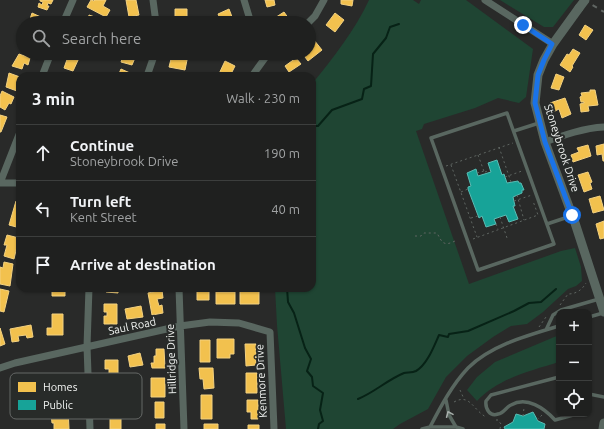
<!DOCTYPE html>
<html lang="en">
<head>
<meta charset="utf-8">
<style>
  :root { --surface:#1f201f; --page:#272828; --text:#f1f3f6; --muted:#a1a3a4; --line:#3c3e3d }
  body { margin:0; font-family:Ubuntu,sans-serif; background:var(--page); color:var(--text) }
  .controls { position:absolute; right:12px; bottom:12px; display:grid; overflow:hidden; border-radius:8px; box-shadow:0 1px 3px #0004 }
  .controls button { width:36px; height:36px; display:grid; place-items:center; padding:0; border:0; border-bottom:1px solid var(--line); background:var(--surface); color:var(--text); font:20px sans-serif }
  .stop { position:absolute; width:12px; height:12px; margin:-9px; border:3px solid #1a73e8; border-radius:50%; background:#fff }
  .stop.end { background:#1a73e8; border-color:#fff; box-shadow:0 1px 4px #0008 }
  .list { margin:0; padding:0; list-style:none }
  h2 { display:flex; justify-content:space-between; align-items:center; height:52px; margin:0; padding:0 16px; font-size:17px }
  h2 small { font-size:13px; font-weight:400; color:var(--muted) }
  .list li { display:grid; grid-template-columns:26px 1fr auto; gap:12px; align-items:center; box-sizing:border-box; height:56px; padding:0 16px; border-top:1px solid var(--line) }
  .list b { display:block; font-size:15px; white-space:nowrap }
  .list p { margin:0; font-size:13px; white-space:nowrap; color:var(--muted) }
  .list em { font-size:13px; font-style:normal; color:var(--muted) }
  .icon { flex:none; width:22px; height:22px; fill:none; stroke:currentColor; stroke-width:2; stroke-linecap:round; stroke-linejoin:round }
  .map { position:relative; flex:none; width:604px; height:429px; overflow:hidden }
  .search { position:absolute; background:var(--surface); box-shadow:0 1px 3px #0004; left:16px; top:16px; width:300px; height:44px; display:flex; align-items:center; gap:10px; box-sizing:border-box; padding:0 14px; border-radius:22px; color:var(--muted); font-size:15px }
  .panel { position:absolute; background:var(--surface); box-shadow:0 1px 3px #0004; left:16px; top:72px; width:300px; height:220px; border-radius:12px }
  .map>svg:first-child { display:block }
  .green { fill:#1f4533 }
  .homes { fill:#f2c14e; stroke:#f3d180 }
  .public { fill:#17a398; stroke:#59bcb4 }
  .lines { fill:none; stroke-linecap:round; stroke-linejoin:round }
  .stream { stroke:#072216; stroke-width:2 }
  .path { stroke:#5f6662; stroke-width:1; stroke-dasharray:2 3; stroke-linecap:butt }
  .service { stroke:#596760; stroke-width:3.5 }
  .minor { stroke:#596760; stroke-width:7 }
  .tertiary { stroke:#596760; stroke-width:9 }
  .rail { stroke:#606663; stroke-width:2; stroke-dasharray:5 5; stroke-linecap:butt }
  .tertiary-bridge { stroke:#596760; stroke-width:9 }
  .oneway { stroke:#a6aeaa }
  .route { stroke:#1a73e8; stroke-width:5 }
  .labels { text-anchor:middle; stroke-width:4; stroke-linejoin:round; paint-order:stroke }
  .street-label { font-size:11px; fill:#f4f6f4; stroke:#282b29 }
  .key { fill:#282b29; stroke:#656866; stroke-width:1 }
  .key-label { font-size:11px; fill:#f4f6f4 }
</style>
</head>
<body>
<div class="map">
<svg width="604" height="429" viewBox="0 0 604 429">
  <rect width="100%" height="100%" fill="#292a29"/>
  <path class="green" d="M 369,0 L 413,0 L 419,4 L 421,0 L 466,0 L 533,49 L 526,97 L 519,103 L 498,98 L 475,108 L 424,124 L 422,129 L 416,131 L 469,284 L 561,251 L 575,248 L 581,267 L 582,281 L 576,286 L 568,289 L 543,312 L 527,324 L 511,326 L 493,337 L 467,356 L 446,377 L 428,409 L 400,424 L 393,429 L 286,429 L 277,325 L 275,288 L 312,288 L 312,84 C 333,58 355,30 369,0 Z
    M 500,0 L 574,0 L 553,27 L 544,27 Z
    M 559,335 L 559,362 C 530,371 499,378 477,401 L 467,390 L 477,377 L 495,362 Z"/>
  <path class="homes" d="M 40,0 L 53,0 L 51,4 L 48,3 L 47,6 L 49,6 L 47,10 L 38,7 L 39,3 L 42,5 L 43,2 L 40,1 Z
    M 91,0 L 94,1 L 95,0 L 106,0 L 103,6 L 110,10 L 106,17 L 87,7 Z
    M 126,0 L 136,0 L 139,15 L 129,17 Z
    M 265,0 L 274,0 L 275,5 L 267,7 Z
    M 341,0 L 353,0 L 352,6 L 341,4 Z
    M 175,9 L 187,9 L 187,21 L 175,21 Z
    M 229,9 L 234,22 L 222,23 L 218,14 Z
    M 284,12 L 289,19 L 282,23 L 271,23 L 270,21 Z
    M 32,13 L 43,18 L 41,23 L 31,23 L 32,20 L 30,19 Z
    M 335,13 L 344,20 L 335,32 L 326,25 Z
    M 89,15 L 101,19 L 99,23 L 87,23 Z
    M 585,25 L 593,30 L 586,40 L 579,35 Z
    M 314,40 L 322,50 L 308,61 L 302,53 L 309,53 L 309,44 Z
    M 573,49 L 580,53 L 572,66 L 573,67 L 570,72 L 560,65 L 567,54 L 569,55 Z
    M 124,53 L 137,53 L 132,65 L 121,62 Z
    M 178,53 L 188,55 L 185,70 L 169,67 L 172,55 L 178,56 Z
    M 19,54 L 30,58 L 28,65 L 24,63 L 22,69 L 12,66 Z
    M 69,54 L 79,58 L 73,71 L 64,68 Z
    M 296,58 L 301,64 L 289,72 L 285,66 Z
    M 225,61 L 235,66 L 230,76 L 218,76 Z
    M 121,69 L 130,73 L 129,76 L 118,76 Z
    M 9,73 L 20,77 L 20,83 L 17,91 L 6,87 Z
    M 556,74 L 564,77 L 559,90 L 551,88 Z
    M 590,90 L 595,90 L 598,105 L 588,106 L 589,111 L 581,112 L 580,104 L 584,103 L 584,102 L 581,102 L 580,97 L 582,96 L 581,93 L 590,92 Z
    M 2,91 L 14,97 L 11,104 L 9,103 L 5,110 L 0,107 L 0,96 Z
    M 565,98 L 571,114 L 562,118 L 559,109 L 553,112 L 550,103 Z
    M 0,115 L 7,117 L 1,132 L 0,132 Z
    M 604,144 L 604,161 L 603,161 L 602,154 L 597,155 L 596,146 Z
    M 588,145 L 591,156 L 573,162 L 571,155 L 579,152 L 577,148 Z
    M 588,172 L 592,182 L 590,183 L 592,189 L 584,192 L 578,175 Z
    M 600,196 L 604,210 L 593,213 L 589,199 Z
    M 16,201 L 20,203 L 20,228 L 9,225 Z
    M 604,221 L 604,238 L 600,239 L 596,224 Z
    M 7,235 L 19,238 L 14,259 L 4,256 L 7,245 L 4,245 Z
    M 4,262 L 13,264 L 10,286 L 0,284 L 0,267 L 3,268 Z
    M 52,288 L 65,288 L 65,296 L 52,296 Z
    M 106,288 L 118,288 L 118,293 L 106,292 Z
    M 197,288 L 209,288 L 209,300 L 197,300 Z
    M 0,289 L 9,291 L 4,312 L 0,311 Z
    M 240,289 L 259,289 L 259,304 L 240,304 Z
    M 162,290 L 163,298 L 157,299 L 159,306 L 162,305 L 163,313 L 152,315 L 148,293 Z
    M 216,292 L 235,292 L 235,304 L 216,304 Z
    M 104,304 L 117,304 L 117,324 L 104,324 L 104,316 L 107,316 L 107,312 L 104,312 Z
    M 141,306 L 143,317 L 127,319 L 125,309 Z
    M 52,314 L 63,314 L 63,335 L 47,335 L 47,328 L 52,328 Z
    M 31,325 L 33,337 L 27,338 L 26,335 L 18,336 L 19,341 L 12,342 L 10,329 Z
    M 0,328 L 5,344 L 0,346 Z
    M 217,339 L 234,339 L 234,354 L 230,354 L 230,358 L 217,358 Z
    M 200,340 L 210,340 L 210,362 L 200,362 Z
    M 245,344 L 256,344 L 256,365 L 246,366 Z
    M 156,349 L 164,349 L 165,368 L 152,368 L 151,363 L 154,363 L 154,356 L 156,356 Z
    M 140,353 L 143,365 L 130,367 L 128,356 Z
    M 105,360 L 118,360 L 118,380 L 109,380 L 109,369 L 105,369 Z
    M 199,368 L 213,368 L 214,388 L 204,389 L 203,379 L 200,379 Z
    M 246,373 L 257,373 L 257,393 L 246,393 Z
    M 151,378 L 165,378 L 165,397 L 151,397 Z
    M 201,395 L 212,395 L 212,419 L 201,419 Z
    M 247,400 L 258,400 L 258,419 L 251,419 L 251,412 L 247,412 Z
    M 155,402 L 164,402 L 164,418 L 155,418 Z
    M 54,408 L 68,408 L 69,429 L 54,429 L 54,423 L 52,423 L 51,414 L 54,414 Z
    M 121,416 L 121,429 L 110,429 L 110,417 Z
    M 156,424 L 165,424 L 165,429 L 156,429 Z
    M 204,424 L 218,424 L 218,429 L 204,429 Z
    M 248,425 L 259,425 L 259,429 L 248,429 Z"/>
  <path class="public" d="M 497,160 L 502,175 L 504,174 L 507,183 L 518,181 L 519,183 L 521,183 L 524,190 L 522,190 L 522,193 L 513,197 L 515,206 L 513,206 L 518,219 L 509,222 L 506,215 L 494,219 L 496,224 L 486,227 L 482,216 L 479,218 L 468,189 L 468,187 L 471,186 L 467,173 L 476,169 L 478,176 L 491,172 L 488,163 Z
    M 533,412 L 538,421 L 545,424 L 544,429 L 505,429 L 504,427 L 513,422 L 516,414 L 523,416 Z"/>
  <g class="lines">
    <path class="stream" d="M 312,126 L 318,126 L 332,110 L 362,99 L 364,89 L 371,86 L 373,54 L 386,38 L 390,27 L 399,24
      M 287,288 L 288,302 L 294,313 L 305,348 L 311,359 L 307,371 L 312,377 L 313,386 L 323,393 L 320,410 L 323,421 L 319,424 L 318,429
      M 358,399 C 375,392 387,380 404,373 C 407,372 412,373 416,371 C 427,365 434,346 439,335 L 448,337 L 449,334 L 468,331 L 514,311 L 529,303 L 541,302 L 556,289"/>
    <path class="path" d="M 499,147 L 511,182
      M 478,155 L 485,174
      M 451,165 L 477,237
      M 446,166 L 513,143
      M 485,172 L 490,170
      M 477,173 L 484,171
      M 505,177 L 522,171
      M 461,192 L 468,189
      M 517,195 L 524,220
      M 514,201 L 532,195
      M 500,217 L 507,238
      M 471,218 L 478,216
      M 496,224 L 498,229
      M 415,236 L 421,236 L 424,233 L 437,233 C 442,242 443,247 455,241
      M 473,239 L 538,215 L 533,201
      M 560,305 L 568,294 C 576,294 582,290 586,283
      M 539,327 L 546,317
      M 460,390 L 464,399
      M 454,402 C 470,393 473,410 486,417
      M 523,416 L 524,408
      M 496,420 L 498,420 L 501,424 L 500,429
      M 537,420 L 542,415"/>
    <path class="service" d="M 507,113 L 554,244 L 478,270 L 431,138 Z
      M 514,131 L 539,123
      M 547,224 L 571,216
      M 589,317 L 603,313
      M 546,330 L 553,315 L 561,310 L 599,299
      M 559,377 L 491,395 L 486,401 C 485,409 490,417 498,414 C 504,413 506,407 511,405 C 527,396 544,408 555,420 L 577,414
      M 589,394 L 604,397
      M 446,400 L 449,415 L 456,427
      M 430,427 L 456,427 L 463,429
      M 422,429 L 430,427 C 441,406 452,385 468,368 C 491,345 529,335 559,326"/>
    <path class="minor" d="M 153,0 L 156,23
      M 244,0 L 251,23
      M 485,0 L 553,44
      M 63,23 L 73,0
      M 308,23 L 315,16 L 324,0
      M 42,76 L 51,53
      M 147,76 L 155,53
      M 252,76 L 265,58 L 272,53
      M 545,142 C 564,135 584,128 604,127
      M 0,183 L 20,132
      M 0,183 L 20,183
      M 89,288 L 87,346 L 90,429
      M 179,288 L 184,429
      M 0,368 L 15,363 L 180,326 L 210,322 L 239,323 L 270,332 L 274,429"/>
    <path class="tertiary" d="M 579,8 L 553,44 L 544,60 L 538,75 L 535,103 L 545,142 L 575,223 L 604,312
      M 603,429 L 604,423"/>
    <path class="rail" d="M 584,0 L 604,12"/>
    <path class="tertiary-bridge" d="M 579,8 L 585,0"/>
  </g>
  <defs><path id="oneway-chevron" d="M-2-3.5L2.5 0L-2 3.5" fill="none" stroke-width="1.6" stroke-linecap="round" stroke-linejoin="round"/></defs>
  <use class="oneway" href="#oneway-chevron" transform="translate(449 414) rotate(-114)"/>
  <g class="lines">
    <path class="route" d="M 523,25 L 552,44 L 544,60 L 538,75 L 535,103 L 545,142 L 572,215"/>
  </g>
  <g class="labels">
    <g class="street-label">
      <text transform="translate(562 148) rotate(72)" y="4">Stoneybrook Drive</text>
      <text transform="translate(132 326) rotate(-12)" y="4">Saul Road</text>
      <text transform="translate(171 359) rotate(-92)" y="4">Hillridge Drive</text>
      <text transform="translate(261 381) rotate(-93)" y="4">Kenmore Drive</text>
    </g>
  </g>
  <rect x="10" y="373" width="132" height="46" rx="6" class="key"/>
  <rect x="18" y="382" width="18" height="10" fill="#f2c14e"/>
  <rect x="18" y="400" width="18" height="10" fill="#17a398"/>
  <g class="key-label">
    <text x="43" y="391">Homes</text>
    <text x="43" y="409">Public</text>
  </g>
</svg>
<div class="controls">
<button>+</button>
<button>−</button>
<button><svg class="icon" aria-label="locate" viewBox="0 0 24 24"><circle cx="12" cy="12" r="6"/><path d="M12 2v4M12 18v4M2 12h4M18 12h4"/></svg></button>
</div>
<div class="stop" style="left:572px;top:215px"></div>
<div class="stop end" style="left:523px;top:25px"></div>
<div class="search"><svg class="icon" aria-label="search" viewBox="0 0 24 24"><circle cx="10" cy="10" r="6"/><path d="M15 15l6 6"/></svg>Search here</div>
<section class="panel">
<h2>3 min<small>Walk · 230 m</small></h2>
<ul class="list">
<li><svg class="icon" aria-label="ahead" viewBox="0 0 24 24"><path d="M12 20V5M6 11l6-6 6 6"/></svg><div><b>Continue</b><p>Stoneybrook Drive</p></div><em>190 m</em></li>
<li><svg class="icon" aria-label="left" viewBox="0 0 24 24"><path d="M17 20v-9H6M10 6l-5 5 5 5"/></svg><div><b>Turn left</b><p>Kent Street</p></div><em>40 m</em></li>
<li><svg class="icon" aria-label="arrive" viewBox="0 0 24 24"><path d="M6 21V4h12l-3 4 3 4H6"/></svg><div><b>Arrive at destination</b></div></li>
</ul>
</section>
</div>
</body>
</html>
